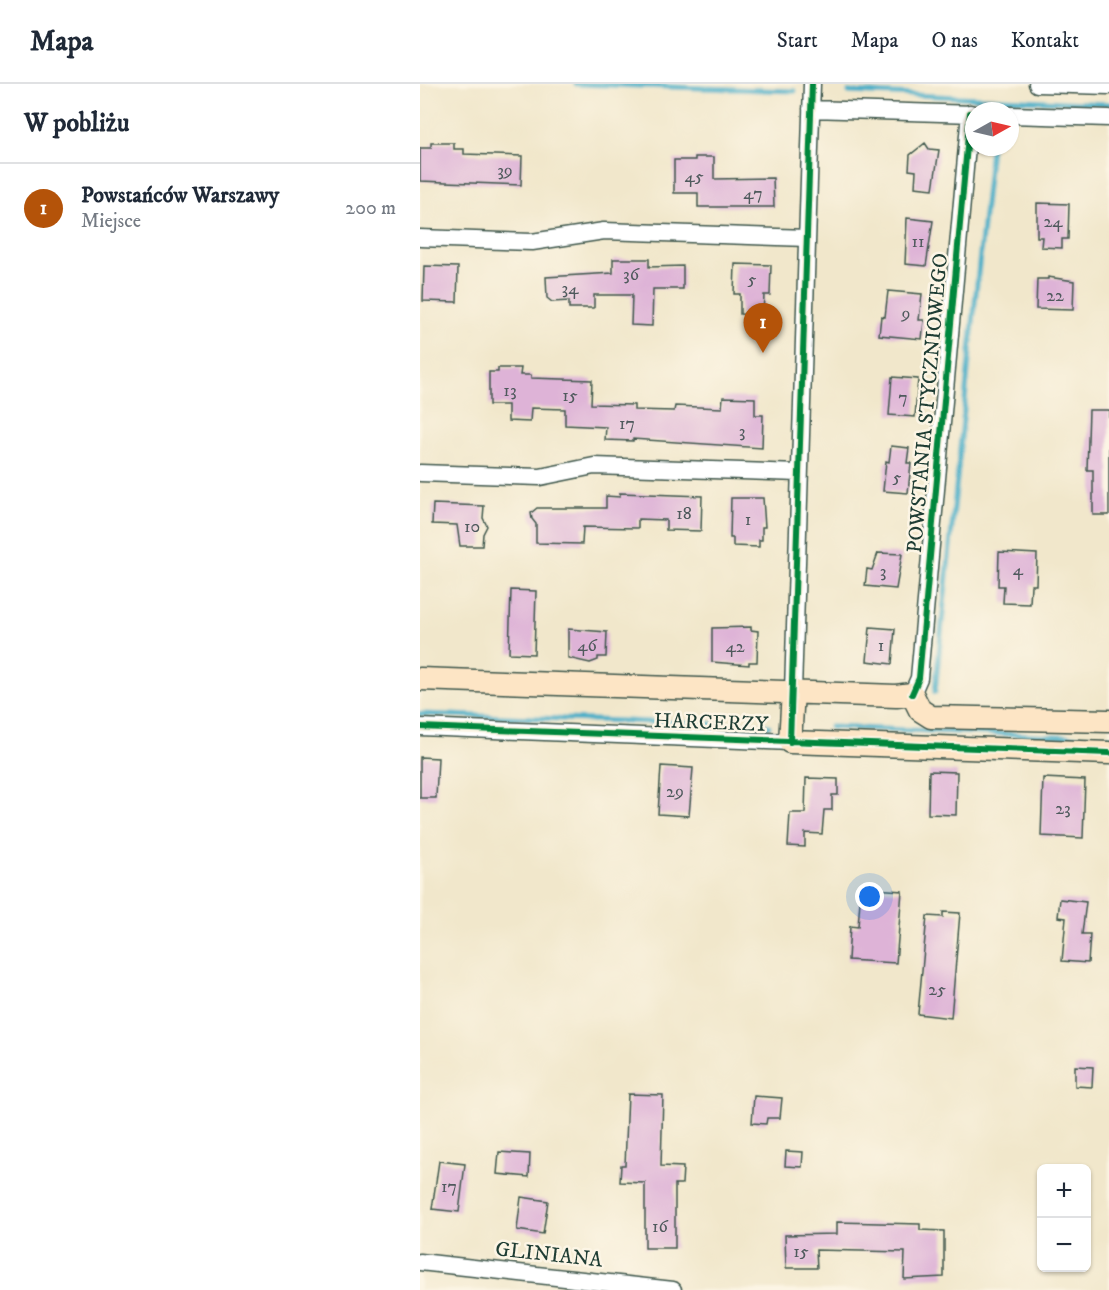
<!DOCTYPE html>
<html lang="pl">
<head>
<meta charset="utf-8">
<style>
  :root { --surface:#fff; --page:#f6f6f7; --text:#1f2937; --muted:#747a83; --line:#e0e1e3; --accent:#b45309 }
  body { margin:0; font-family:"IM FELL DW Pica",serif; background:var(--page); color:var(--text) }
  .controls { position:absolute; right:18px; bottom:18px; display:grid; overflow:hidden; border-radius:9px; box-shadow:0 2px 4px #0004 }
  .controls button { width:54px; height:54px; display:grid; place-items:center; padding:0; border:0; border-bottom:2px solid var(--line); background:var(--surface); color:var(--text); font:30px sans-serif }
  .compass { position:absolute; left:545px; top:18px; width:54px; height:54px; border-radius:50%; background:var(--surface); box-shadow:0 2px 4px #0004; rotate:82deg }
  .you { position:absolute; left:450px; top:813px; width:21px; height:21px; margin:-15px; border:4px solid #fff; border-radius:50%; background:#1a73e8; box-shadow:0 0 0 9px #1a73e833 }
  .badge { display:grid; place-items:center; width:39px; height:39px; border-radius:50%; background:var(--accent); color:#fff; font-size:20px; font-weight:700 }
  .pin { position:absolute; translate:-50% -50px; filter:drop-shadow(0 2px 3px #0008) }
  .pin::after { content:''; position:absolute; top:32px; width:21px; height:18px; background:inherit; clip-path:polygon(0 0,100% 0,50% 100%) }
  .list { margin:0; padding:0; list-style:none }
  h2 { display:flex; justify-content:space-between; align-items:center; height:78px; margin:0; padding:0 24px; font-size:26px }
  h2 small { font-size:20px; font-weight:400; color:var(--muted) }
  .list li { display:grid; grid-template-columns:39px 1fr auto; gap:18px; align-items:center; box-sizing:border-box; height:90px; padding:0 24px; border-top:2px solid var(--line) }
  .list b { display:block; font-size:22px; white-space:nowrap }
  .list p { margin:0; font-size:20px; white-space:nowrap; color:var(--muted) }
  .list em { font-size:20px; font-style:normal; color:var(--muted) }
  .map { position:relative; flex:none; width:689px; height:1206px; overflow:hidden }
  header { display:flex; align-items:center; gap:36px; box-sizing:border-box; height:84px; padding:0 30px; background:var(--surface); border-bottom:2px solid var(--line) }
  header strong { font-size:28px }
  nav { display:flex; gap:33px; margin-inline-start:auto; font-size:21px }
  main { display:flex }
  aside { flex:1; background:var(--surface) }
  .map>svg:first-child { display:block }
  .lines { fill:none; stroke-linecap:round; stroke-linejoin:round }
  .stream { stroke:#49afc8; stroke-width:5 }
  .building { fill:#deb3d7 }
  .street-casing { stroke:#3e564b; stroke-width:19 }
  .secondary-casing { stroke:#3e564b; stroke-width:25 }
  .street { stroke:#fff; stroke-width:16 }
  .secondary { stroke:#fde5c5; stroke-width:22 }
  .cycleway-casing { stroke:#fcf5e5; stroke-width:10 }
  .cycleway { stroke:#00873e; stroke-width:6 }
  .labels { text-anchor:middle; stroke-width:5; stroke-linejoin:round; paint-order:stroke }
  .number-label { font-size:18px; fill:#4f5a5d }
  .street-label { font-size:21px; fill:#1f3d34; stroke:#fcf5e5 }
</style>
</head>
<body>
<header>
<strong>Mapa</strong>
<nav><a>Start</a><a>Mapa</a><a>O nas</a><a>Kontakt</a></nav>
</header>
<main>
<aside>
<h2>W pobliżu<small></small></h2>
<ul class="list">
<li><span class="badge">1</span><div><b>Powstańców Warszawy</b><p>Miejsce</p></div><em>200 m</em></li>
</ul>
</aside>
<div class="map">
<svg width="689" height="1206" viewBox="0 0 689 1206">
  <rect width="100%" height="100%" fill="#fcf5e5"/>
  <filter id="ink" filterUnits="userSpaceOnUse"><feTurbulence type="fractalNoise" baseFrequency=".0167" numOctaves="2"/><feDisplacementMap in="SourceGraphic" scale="12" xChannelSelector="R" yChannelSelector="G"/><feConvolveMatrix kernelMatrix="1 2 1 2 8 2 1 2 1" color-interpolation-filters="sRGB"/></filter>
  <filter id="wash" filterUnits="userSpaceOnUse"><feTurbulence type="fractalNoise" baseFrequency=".008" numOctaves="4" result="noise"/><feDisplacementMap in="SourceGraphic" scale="24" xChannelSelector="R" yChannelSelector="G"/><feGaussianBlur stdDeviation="1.35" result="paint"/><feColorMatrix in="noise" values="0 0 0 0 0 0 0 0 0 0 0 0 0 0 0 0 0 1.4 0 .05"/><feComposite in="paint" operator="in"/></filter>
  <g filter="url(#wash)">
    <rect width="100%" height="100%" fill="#f1e7cb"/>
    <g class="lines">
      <path class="stream" d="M 156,0 L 375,7
        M 429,8 L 689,20
        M 515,608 L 571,63
        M 0,630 L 349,642
        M 410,643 L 689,654"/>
    </g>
    <g id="blocks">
      <path class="building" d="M 11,59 L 34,59 L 34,65 L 44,65 L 44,70 L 102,72 L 101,101 L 0,97 L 0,64 L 11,64 Z
        M 505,59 L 509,65 L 519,66 L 513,105 L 495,103 L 496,87 L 489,86 L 490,71 Z
        M 275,73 L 294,73 L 294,95 L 353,94 L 354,123 L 278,123 L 278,109 L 254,109 L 254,76 L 275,76 Z
        M 617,119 L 649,120 L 648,155 L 642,155 L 642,164 L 621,163 L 622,153 L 617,153 Z
        M 487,134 L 513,137 L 506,182 L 485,180 Z
        M 193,175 L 229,175 L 229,183 L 263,182 L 263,205 L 233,205 L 232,242 L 211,241 L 212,211 L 174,211 L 174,224 L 149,224 L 149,217 L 132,218 L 127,214 L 126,193 L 193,189 Z
        M 315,180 L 351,181 L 350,211 L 344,211 L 343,231 L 320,230 L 320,210 L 314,210 Z
        M 4,182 L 38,183 L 37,218 L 3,217 Z
        M 628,193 L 654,197 L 653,226 L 616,225 L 617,195 L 628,195 Z
        M 468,207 L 502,210 L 499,236 L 504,236 L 502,255 L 459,251 L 461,232 L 465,233 Z
        M 78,284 L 101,284 L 100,291 L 111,291 L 111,294 L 172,296 L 171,320 L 214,321 L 214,326 L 254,327 L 255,322 L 302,324 L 303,313 L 335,314 L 335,331 L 343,331 L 342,364 L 213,355 L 213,357 L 185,356 L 186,343 L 145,341 L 145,325 L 111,324 L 110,338 L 88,337 L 88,321 L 69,321 L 69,288 L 78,288 Z
        M 472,293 L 498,295 L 495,333 L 469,331 Z
        M 669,326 L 689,326 L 689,431 L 673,431 L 673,386 L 667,386 Z
        M 471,362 L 489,364 L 487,379 L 491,379 L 488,409 L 463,407 L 466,377 L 469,378 Z
        M 200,409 L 282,412 L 281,447 L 246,446 L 246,436 L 218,435 L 218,444 L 163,443 L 162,460 L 116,459 L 116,440 L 112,435 L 111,429 L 117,424 L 186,424 L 186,412 L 200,413 Z
        M 311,414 L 343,414 L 345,443 L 342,443 L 342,456 L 339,456 L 339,463 L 313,462 L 313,454 L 310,454 Z
        M 13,420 L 64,422 L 63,434 L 67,442 L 63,450 L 62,462 L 40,462 L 37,441 L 12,440 Z
        M 579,468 L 617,470 L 616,501 L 611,501 L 610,520 L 583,519 L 584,502 L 578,502 Z
        M 458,469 L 482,470 L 476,505 L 445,502 L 447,485 L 452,486 Z
        M 91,506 L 116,507 L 114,570 L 89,569 Z
        M 331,543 L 331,546 L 338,547 L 337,578 L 329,578 L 329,581 L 292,578 L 292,544 Z
        M 450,543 L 475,545 L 472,580 L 447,577 Z
        M 148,545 L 187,548 L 186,573 L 178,573 L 178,576 L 170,579 L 148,574 Z
        M 0,673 L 18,674 L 16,714 L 0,714 Z
        M 241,682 L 273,684 L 269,732 L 238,730 Z
        M 509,687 L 537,688 L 536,731 L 508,730 Z
        M 386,694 L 418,695 L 418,711 L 412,711 L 412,726 L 404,726 L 402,750 L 385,749 L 385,763 L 368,762 L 370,729 L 385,729 Z
        M 623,694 L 665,696 L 663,754 L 621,752 Z
        M 441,804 L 482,807 L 476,879 L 428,876 L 430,842 L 438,843 Z
        M 640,815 L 666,818 L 662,850 L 670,850 L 668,879 L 642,877 L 646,834 L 638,833 Z
        M 523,828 L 540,829 L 531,934 L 498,930 L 507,832 L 523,833 Z
        M 655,982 L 673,983 L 672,1003 L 655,1002 Z
        M 208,1010 L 243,1011 L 241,1082 L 263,1083 L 262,1100 L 255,1100 L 255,1164 L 225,1164 L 225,1099 L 200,1098 L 201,1081 L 205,1081 Z
        M 334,1012 L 362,1014 L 360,1034 L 347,1034 L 346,1040 L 332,1039 Z
        M 366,1067 L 383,1068 L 382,1083 L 365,1082 Z
        M 79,1068 L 110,1070 L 109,1093 L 77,1090 Z
        M 19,1077 L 45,1080 L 39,1128 L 12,1125 Z
        M 101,1113 L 128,1117 L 123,1150 L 97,1146 Z
        M 417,1138 L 500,1140 L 500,1146 L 524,1147 L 524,1193 L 484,1195 L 485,1168 L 396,1166 L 397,1184 L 366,1184 L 365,1151 L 417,1150 Z"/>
    </g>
  </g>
  <g filter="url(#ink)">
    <use href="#blocks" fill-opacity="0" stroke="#3e564b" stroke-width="1.5"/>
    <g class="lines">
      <g class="street-casing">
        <path id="street" d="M 617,0 L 689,2
          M 391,25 L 554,30
          M 590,31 L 689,34
          M 0,154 L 112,158 L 184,147 L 387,154
          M 0,389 L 120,393 L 174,382 L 379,389
          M 373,607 L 392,0
          M 492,610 L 499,594 L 550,29
          M 0,643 L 370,658
          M 0,1178 L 253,1206"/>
      </g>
      <g class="secondary-casing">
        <path id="secondary" d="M 0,595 L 476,612 L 492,610 L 500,626 L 511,633 L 689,637
          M 373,607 L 370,658 L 689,669"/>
      </g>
      <use href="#street" class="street"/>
      <use href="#secondary" class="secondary"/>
      <g class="cycleway-casing">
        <path id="cycleway" d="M 492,610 L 499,594 L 550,29 L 554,30
          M 0,643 L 689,669
          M 370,658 L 392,0"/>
      </g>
      <use href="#cycleway" class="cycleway"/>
    </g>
  </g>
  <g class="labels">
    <g class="number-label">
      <text x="85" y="92">39</text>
      <text x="274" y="98">45</text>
      <text x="333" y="115">47</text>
      <text x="633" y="143">24</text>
      <text x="498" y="163">11</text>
      <text x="211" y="196">36</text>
      <text x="332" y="201">5</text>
      <text x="150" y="210">34</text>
      <text x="635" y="217">22</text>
      <text x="486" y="235">9</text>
      <text x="90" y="312">13</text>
      <text x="150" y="317">15</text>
      <text x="483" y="319">7</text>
      <text x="207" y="345">17</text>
      <text x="322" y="353">3</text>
      <text x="477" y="399">5</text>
      <text x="264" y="435">18</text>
      <text x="328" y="441">1</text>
      <text x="52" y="448">10</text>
      <text x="598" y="491">4</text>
      <text x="463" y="493">3</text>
      <text x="167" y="567">46</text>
      <text x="461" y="567">1</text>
      <text x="315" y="568">42</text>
      <text x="255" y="713">29</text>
      <text x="643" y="730">23</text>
      <text x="517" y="911">25</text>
      <text x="29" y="1108">17</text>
      <text x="240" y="1148">16</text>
      <text x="381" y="1173">15</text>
    </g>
    <g class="street-label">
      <text transform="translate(507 319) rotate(-85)" y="7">POWSTANIA STYCZNIOWEGO</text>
      <text transform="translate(291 638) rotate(2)" y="7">HARCERZY</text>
      <text transform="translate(129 1170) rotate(6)" y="7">GLINIANA</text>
    </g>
  </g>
</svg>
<div class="controls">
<button>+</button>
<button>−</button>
</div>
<svg class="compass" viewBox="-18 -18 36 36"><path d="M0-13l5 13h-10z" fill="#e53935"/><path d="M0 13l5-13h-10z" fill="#747a83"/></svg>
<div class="you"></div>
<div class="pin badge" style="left:343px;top:269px">1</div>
</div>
</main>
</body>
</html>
